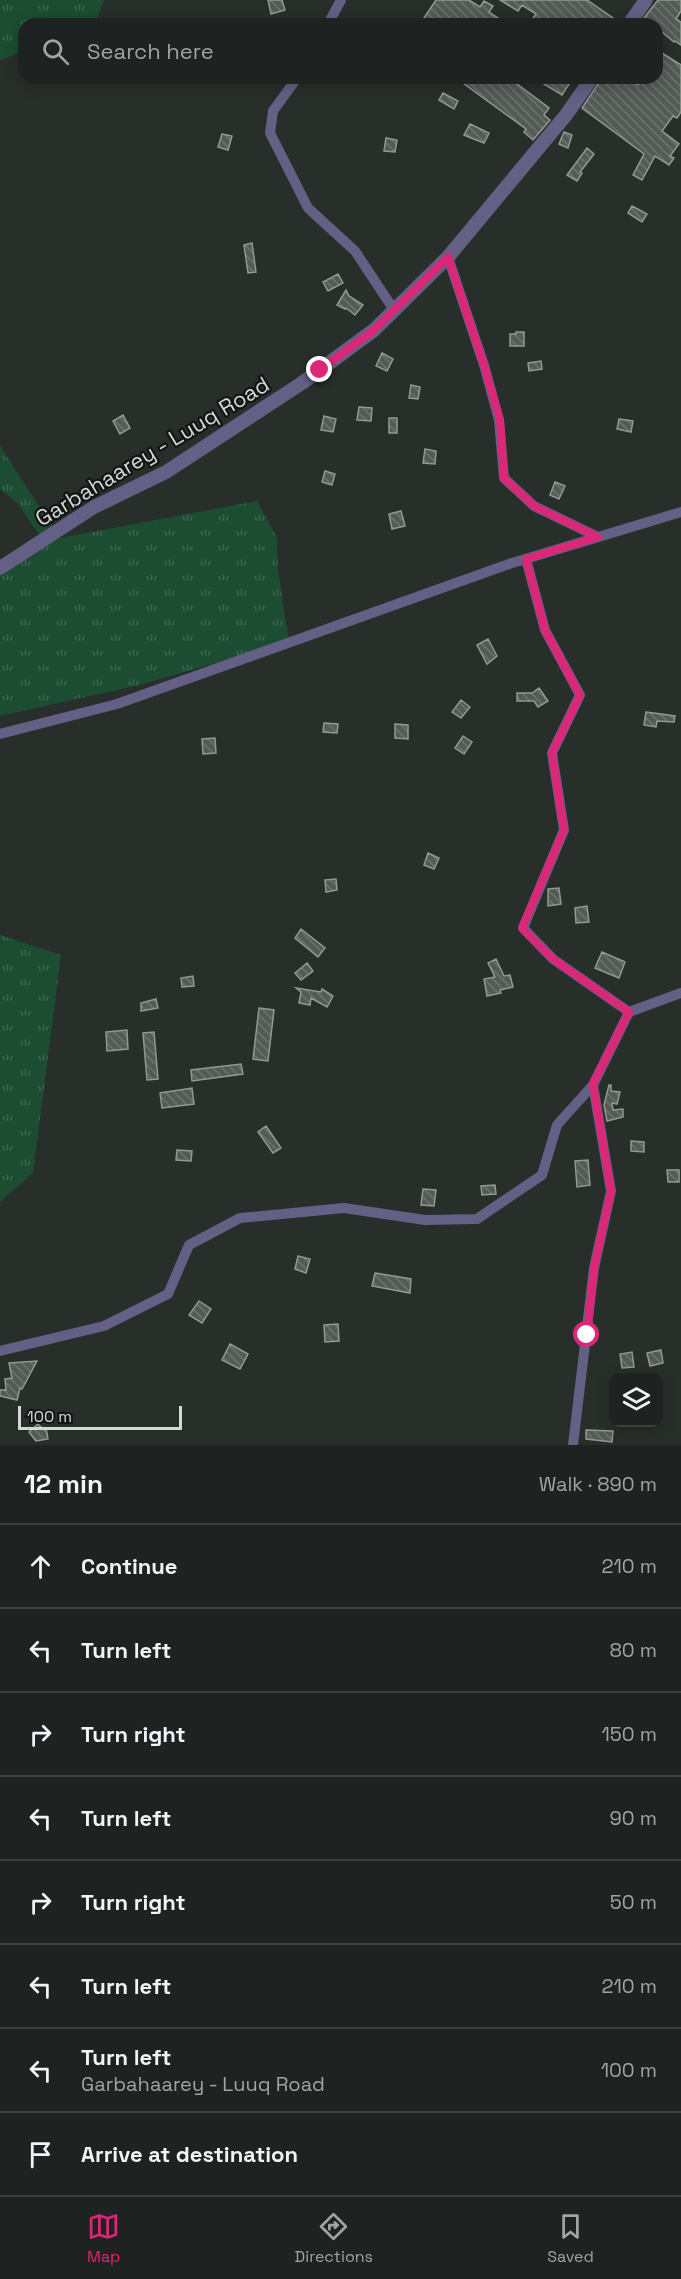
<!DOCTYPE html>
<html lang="en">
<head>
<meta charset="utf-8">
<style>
  :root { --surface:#1e2220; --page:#2b2f2d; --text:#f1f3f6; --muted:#a1a4a5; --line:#3c3f3e; --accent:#db2777 }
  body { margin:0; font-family:"Space Grotesk",sans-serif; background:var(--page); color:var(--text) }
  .controls { position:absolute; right:18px; bottom:18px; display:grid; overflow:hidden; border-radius:12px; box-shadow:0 3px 15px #0003 }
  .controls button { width:54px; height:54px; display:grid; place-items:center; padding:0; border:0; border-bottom:2px solid var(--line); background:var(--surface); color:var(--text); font:30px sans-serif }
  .scale { position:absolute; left:18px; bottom:15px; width:164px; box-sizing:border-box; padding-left:6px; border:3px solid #d5d9d6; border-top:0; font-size:16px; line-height:21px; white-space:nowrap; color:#d5d9d6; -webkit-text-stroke:4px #131614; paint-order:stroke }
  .stop { position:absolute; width:18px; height:18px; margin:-14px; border:4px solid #db2777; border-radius:50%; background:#fff }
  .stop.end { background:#db2777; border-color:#fff; box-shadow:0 2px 6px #0008 }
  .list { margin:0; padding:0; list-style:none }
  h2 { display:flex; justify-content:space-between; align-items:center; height:78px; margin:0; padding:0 24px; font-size:26px }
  h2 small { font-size:20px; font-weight:400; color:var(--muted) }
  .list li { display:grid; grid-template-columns:39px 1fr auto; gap:18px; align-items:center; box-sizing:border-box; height:84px; padding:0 24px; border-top:2px solid var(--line) }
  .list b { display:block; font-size:22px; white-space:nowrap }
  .list p { margin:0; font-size:20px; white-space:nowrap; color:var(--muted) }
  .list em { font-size:20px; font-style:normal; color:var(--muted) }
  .icon { flex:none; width:33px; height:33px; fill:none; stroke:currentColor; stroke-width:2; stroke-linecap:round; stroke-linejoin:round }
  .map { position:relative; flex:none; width:681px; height:1445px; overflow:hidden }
  .search { position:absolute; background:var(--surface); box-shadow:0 3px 15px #0003; left:18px; right:18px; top:18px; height:66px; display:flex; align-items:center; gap:15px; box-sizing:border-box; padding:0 21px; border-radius:18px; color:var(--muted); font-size:22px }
  .sheet { height:750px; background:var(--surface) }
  nav { display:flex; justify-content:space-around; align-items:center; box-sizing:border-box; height:84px; border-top:2px solid var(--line); background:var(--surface); font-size:16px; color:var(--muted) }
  nav a { display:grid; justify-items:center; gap:3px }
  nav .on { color:var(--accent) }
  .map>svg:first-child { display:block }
  .grass { fill:url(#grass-tufts) }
  .building { fill:url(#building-back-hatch); stroke:#919994; stroke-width:1.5 }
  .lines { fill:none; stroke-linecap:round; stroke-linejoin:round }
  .minor { stroke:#645f84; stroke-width:10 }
  .tertiary { stroke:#645f84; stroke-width:14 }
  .route { stroke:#db2777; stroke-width:8 }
  .labels { text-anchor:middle; stroke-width:4.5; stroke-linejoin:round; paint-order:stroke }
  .street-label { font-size:22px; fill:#d5d9d6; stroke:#131614 }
</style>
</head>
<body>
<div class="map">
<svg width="681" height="1445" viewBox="0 0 681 1445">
  <defs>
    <pattern id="grass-tufts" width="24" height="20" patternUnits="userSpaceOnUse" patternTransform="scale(1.5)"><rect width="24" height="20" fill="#1c4d32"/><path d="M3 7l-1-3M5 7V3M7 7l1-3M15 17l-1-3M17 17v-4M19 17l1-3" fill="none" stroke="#3c664f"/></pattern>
    <pattern id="building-back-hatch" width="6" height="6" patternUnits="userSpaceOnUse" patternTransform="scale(1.5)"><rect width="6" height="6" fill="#545b57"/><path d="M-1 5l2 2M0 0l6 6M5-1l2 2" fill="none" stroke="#6c726e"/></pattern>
  </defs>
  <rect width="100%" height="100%" fill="#282e2a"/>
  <path class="grass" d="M 0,0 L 104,0 L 95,24 L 24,24 L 24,51 L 0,60 Z
    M 0,446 L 60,538 L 257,501 L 277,538 L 278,571 L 289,642 L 139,685 L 0,716 L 0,562 L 40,536 L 18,504 L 0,489 Z
    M 0,935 L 61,955 L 33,1173 L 0,1202 Z"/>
  <path class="building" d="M 268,0 L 282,0 L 285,10 L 271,14 Z
    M 436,0 L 469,0 L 480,7 L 484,1 L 493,6 L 489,12 L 507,24 L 420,24 Z
    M 500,0 L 587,0 L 613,18 L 609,24 L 603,24 L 597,20 L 595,24 L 529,24 L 536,14 L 522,5 L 518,11 Z
    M 658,0 L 681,0 L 681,11 L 676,19 L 681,22 L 681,45 L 675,41 L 674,42 L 657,28 L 657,24 L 651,24 L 644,18 Z
    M 657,50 L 681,65 L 681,112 L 677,118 L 673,116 L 662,131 L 679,144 L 670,156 L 674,158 L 669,165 L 655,156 L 642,180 L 633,175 L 644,154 L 582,108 L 602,78 L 628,78 L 638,85 L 643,78 L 657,78 Z
    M 456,78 L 509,78 L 549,108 L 544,115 L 550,120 L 533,140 L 524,132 L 526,129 Z
    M 534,78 L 573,78 L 562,95 Z
    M 443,93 L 458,101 L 454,109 L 439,100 Z
    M 470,124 L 489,133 L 484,143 L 464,135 Z
    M 564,132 L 572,135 L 568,148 L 559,144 Z
    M 222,134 L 232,136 L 228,150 L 218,147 Z
    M 386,138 L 397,140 L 395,152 L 384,151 Z
    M 587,148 L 594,154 L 580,172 L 582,173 L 577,181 L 567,175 Z
    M 632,206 L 647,214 L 642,222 L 628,213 Z
    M 252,243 L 256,272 L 248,273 L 244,245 Z
    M 338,274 L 343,283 L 328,291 L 323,282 Z
    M 346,290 L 349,296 L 363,305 L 355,315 L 346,308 L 345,309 L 337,305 Z
    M 516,332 L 524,332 L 524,346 L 510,346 L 510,334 L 516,334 Z
    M 382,353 L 393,359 L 387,371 L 376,366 Z
    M 541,361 L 542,369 L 529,371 L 528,363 Z
    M 411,385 L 420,387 L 418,399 L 409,398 Z
    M 359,407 L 372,408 L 371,421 L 357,420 Z
    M 123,415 L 130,428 L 120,434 L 113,421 Z
    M 324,416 L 336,419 L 333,432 L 321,430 Z
    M 389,418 L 397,418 L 397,433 L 389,433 Z
    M 619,419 L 633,421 L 631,432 L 617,429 Z
    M 425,449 L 436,451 L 435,464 L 423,463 Z
    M 325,471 L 335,474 L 332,485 L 322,482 Z
    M 555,482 L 565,486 L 559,499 L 550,495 Z
    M 401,511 L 405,526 L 392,529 L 389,514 Z
    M 488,639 L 497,656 L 487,664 L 477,645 Z
    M 539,688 L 548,701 L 538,707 L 534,701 L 517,701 L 517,693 L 532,693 Z
    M 461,700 L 470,707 L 461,718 L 452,712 Z
    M 646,712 L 675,716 L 674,722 L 657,721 L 656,727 L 644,725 Z
    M 324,723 L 338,724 L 337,733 L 323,732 Z
    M 395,724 L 408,725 L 408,739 L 395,738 Z
    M 463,736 L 472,742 L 464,754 L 455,748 Z
    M 215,738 L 216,753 L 203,754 L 202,739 Z
    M 428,853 L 439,858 L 434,869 L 424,865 Z
    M 336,879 L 337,890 L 326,892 L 325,880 Z
    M 559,888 L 561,904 L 548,906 L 548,889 Z
    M 587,906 L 589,922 L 576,923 L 575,908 Z
    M 301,929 L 325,948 L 318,957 L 295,938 Z
    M 602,952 L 625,962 L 619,978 L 595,968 Z
    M 496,959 L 504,976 L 510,975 L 513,987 L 500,990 L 501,993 L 487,996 L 484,979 L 495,977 L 488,963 Z
    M 307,963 L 313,971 L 301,980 L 295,973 Z
    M 193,976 L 194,986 L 182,987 L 181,978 Z
    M 296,988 L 321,992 L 322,989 L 333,996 L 327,1007 L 311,998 L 310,1005 L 299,1003 L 301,992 Z
    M 156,999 L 158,1008 L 141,1011 L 141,1003 Z
    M 259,1008 L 274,1010 L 268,1061 L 253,1059 Z
    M 127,1030 L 128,1049 L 107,1051 L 106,1032 Z
    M 154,1032 L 158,1079 L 147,1080 L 143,1033 Z
    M 241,1064 L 243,1074 L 192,1081 L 191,1070 Z
    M 609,1085 L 611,1085 L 611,1091 L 620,1092 L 617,1104 L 612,1103 L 613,1110 L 623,1109 L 623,1117 L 607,1121 L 604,1105 Z
    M 192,1088 L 194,1104 L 162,1108 L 160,1093 Z
    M 266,1126 L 281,1148 L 273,1153 L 258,1132 Z
    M 631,1141 L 644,1142 L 644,1152 L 631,1151 Z
    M 177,1150 L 192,1151 L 191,1161 L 176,1160 Z
    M 588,1160 L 590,1185 L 577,1187 L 575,1161 Z
    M 667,1170 L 679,1170 L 679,1182 L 668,1182 Z
    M 495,1185 L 496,1194 L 482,1195 L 481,1186 Z
    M 423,1189 L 436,1190 L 434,1206 L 421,1205 Z
    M 298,1256 L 310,1259 L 306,1273 L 295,1269 Z
    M 375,1273 L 411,1279 L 410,1293 L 372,1286 Z
    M 199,1301 L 211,1309 L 202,1323 L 189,1315 Z
    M 338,1324 L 339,1341 L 325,1342 L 324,1325 Z
    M 230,1344 L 248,1354 L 240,1369 L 222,1360 Z
    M 661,1350 L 663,1363 L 650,1366 L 647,1353 Z
    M 632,1352 L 634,1367 L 622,1368 L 620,1354 Z
    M 37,1361 L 22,1389 L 20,1388 L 17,1400 L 0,1396 L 0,1390 L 6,1390 L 5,1379 L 12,1378 L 9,1363 Z
    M 38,1424 L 42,1428 L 46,1428 L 48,1439 L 36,1441 L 29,1432 Z
    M 586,1430 L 613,1431 L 612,1442 L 586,1439 Z"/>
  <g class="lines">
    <path class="minor" d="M 328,24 L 341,0
      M 297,78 L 273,111 L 270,133 L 308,208 L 355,251 L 394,310
      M 448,257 L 484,365 L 499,420 L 504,478 L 534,506 L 598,537
      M 526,559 L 545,630 L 580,695 L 552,753 L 564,830 L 523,928 L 553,959 L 629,1012 L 593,1085 L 611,1191 L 594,1268 L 573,1445
      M 0,734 L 117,704 L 509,564 L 681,512
      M 629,1012 L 681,993
      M 0,1351 L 104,1326 L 168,1294 L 189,1245 L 240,1218 L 344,1208 L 425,1220 L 477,1219 L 542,1175 L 557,1125 L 593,1085"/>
    <path class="tertiary" d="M 629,24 L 646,0
      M 0,568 L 94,507 L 166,472 L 302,383 L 374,330 L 448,257 L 566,115 L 592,78"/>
  </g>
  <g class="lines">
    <path class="route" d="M 320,370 L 374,330 L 448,257 L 484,365 L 500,420 L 504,478 L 534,506 L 598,537 L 526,559 L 545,630 L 580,695 L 552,753 L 564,830 L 522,928 L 553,959 L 629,1012 L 593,1084 L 611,1191 L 594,1268 L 587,1335"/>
  </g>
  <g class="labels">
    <g class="street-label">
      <text transform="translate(152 451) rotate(-31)" y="8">Garbahaarey - Luuq Road</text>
    </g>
  </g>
</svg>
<div class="controls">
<button><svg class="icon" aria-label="layers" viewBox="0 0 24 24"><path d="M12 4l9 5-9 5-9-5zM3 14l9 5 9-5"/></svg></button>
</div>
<div class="scale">100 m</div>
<div class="stop" style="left:587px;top:1335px"></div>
<div class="stop end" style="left:320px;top:370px"></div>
<div class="search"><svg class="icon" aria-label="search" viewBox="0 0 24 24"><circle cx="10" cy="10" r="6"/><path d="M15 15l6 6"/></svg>Search here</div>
</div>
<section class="sheet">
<h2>12 min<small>Walk · 890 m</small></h2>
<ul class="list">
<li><svg class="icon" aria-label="ahead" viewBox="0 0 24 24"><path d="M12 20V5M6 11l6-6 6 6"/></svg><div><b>Continue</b></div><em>210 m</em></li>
<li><svg class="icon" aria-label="left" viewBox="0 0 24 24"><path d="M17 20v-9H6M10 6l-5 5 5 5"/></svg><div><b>Turn left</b></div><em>80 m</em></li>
<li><svg class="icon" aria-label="right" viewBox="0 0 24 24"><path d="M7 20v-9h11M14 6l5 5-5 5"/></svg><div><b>Turn right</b></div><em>150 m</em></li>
<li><svg class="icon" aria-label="left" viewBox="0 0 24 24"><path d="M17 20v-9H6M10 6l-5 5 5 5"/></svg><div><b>Turn left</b></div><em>90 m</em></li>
<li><svg class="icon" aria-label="right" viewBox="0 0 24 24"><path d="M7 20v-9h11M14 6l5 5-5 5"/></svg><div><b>Turn right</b></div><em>50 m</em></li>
<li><svg class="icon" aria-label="left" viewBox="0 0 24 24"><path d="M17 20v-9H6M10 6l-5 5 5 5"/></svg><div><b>Turn left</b></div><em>210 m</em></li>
<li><svg class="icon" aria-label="left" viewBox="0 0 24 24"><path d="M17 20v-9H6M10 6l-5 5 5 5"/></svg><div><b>Turn left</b><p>Garbahaarey - Luuq Road</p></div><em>100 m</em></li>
<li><svg class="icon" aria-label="arrive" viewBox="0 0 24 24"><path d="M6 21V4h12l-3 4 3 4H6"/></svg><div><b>Arrive at destination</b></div></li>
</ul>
</section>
<nav>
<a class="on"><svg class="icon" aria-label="map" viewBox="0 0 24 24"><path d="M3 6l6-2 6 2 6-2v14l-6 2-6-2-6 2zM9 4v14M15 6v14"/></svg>Map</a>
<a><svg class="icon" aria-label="directions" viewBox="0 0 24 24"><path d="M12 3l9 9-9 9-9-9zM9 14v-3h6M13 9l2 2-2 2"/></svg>Directions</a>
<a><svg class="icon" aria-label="saved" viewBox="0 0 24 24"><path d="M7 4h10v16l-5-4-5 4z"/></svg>Saved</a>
</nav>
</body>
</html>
